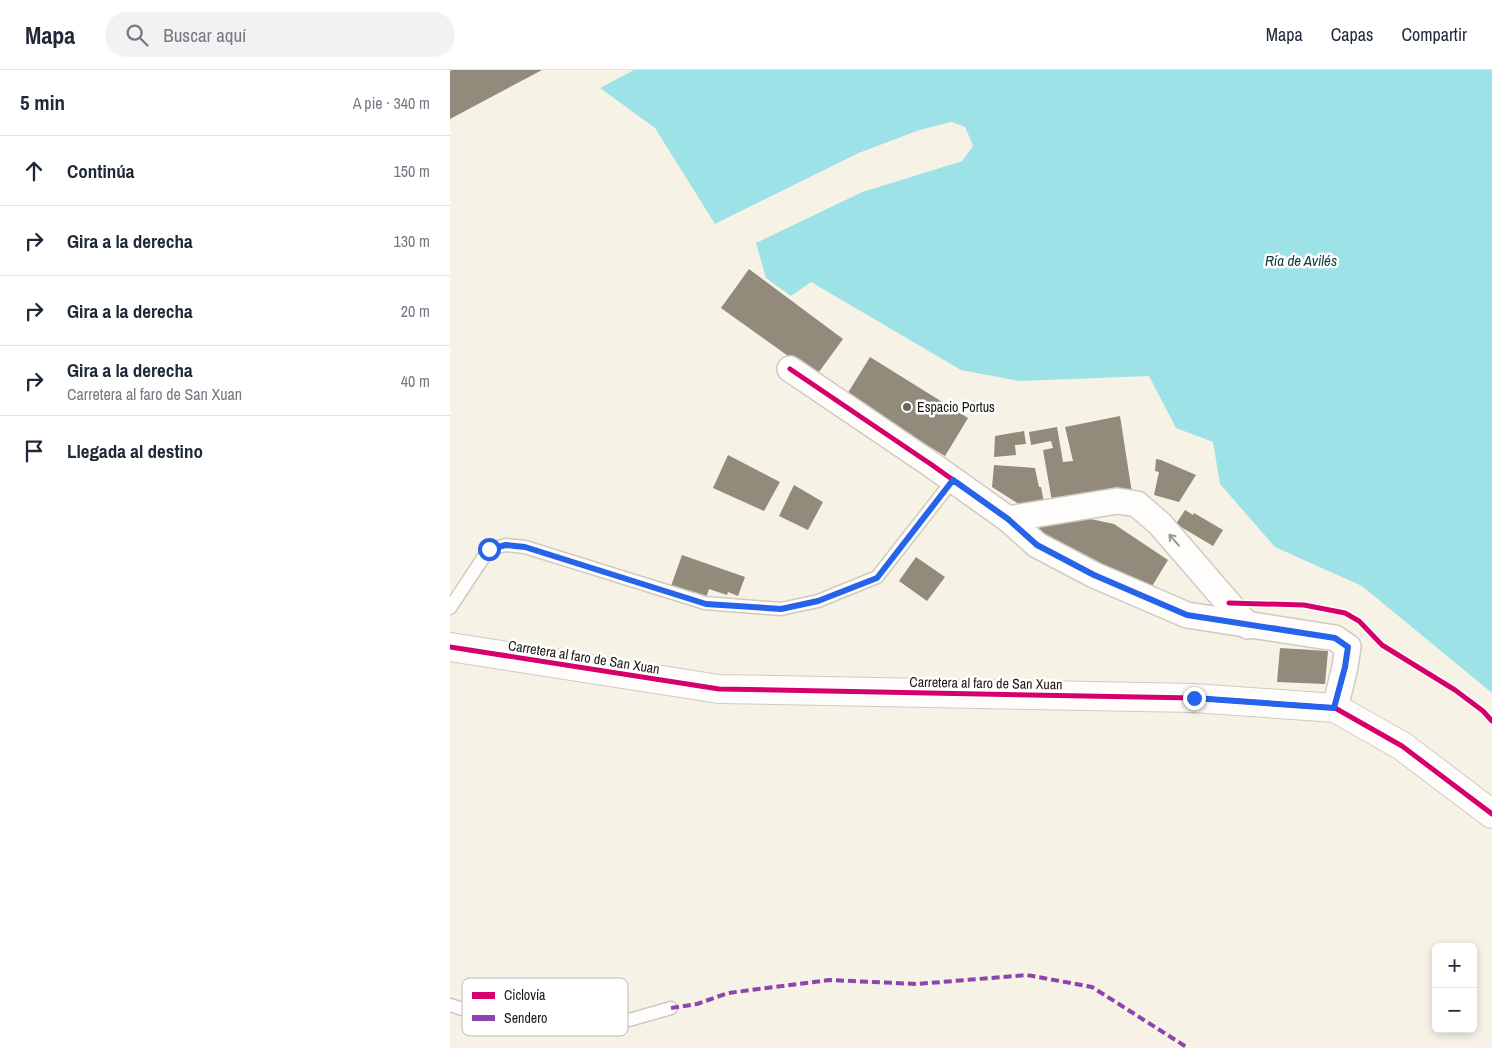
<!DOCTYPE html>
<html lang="es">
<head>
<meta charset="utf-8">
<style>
  :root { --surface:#fff; --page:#f2f2f3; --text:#1f2937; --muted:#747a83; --line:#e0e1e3 }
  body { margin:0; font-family:"Archivo Narrow",sans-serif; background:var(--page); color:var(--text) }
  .controls { position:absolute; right:15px; bottom:15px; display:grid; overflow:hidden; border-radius:8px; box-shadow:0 2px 8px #0003 }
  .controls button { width:45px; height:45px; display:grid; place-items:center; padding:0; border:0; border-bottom:1px solid var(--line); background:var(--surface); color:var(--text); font:25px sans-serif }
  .stop { position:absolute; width:15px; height:15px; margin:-11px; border:4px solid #2563eb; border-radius:50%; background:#fff }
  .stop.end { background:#2563eb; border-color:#fff; box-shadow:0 1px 5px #0008 }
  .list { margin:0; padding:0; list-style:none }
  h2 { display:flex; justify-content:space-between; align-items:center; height:65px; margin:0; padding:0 20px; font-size:21px }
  h2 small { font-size:16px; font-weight:400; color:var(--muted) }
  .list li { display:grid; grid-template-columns:32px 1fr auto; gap:15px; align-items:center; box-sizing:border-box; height:70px; padding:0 20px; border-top:1px solid var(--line) }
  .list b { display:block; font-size:19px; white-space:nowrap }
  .list p { margin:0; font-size:16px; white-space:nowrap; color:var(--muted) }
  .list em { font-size:16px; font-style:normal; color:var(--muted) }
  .icon { flex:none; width:28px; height:28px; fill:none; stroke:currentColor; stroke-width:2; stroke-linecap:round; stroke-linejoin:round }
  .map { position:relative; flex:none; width:1042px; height:978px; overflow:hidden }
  header { display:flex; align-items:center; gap:30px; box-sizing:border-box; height:70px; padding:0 25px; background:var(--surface); border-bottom:1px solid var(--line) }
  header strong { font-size:24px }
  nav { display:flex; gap:28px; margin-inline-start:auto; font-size:18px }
  .search { width:350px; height:45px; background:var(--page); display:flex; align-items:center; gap:12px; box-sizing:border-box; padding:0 18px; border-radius:28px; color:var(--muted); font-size:19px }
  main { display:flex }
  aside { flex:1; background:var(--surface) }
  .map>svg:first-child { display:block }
  .water { fill:#9ce2e7 }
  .pier { fill:#f6f2e5 }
  .building { fill:#928a7a }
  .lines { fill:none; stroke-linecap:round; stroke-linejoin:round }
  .lane-casing { stroke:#cecbc1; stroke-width:15 }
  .street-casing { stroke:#cecbc1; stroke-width:28 }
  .secondary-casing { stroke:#cecbc1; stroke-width:30 }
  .lane { stroke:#fefdfb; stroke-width:12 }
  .street { stroke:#fefdfb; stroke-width:25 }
  .secondary { stroke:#fefdfb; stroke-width:28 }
  .quiet { stroke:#8e44ad; stroke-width:4; stroke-dasharray:8 4; stroke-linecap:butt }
  .cycleway-casing { stroke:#fff; stroke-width:8 }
  .cycleway { stroke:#d6006c; stroke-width:5 }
  .oneway { stroke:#989692 }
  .route { stroke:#2563eb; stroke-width:6 }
  .poi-dot { fill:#68655b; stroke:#fff; stroke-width:2 }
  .labels { text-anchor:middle; stroke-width:5; stroke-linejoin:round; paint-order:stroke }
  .poi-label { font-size:14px; fill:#1c1911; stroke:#fff; text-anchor:start }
  .street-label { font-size:14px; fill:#1c1911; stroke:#fff }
  .water-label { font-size:15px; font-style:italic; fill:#114046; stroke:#fff }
  .key { fill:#fff; stroke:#bbbab8; stroke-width:1 }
  .key-label { font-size:14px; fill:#1c1911 }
</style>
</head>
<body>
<header>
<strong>Mapa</strong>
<div class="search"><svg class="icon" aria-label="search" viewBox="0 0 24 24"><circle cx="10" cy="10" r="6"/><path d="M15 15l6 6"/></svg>Buscar aquí</div>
<nav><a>Mapa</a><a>Capas</a><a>Compartir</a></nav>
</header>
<main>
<aside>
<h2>5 min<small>A pie · 340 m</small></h2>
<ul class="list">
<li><svg class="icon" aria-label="ahead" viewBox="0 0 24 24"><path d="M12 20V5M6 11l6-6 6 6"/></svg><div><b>Continúa</b></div><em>150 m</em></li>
<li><svg class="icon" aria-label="right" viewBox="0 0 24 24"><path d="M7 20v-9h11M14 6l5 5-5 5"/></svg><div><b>Gira a la derecha</b></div><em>130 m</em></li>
<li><svg class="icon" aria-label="right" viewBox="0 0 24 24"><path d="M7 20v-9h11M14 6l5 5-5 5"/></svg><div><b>Gira a la derecha</b></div><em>20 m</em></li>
<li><svg class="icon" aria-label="right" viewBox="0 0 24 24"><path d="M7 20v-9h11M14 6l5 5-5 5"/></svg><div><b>Gira a la derecha</b><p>Carretera al faro de San Xuan</p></div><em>40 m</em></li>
<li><svg class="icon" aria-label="arrive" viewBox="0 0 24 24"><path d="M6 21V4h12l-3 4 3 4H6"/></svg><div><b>Llegada al destino</b></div></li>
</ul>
</aside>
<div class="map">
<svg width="1042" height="978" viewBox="0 0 1042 978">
  <rect width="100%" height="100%" fill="#f6f2e5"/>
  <path class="water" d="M 184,0 L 1042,0 L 1042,623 L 912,516 L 825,477 L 770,414 L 763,372 L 726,358 L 699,306 L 569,311 L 511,300 L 361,212 L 341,226 L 316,208 L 306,173 L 412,122 L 512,91 L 523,76 L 515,57 L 501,52 L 470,60 L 409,83 L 265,154 L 205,58 L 150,18 Z"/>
  <path class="pier" d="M 502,52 L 515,57 L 523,76 L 512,91 L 412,122 L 303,174 L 305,171 L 411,120 L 510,89 L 520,76 L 513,59 L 501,54 L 471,62 L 410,85 L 281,150 L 267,156 L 265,154 L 409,83 L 470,60 Z"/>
  <path class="building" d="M 2,0 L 92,0 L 0,49 L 0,1 Z
    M 299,199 L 393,269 L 366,306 L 271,238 Z
    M 420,287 L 518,348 L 495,386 L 396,326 Z
    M 670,346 L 682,423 L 603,437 L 593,380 L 603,378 L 601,371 L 581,375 L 579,362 L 607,357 L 613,392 L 623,391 L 615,357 Z
    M 574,361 L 576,374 L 565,375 L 566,385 L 544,387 L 545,366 Z
    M 278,385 L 330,412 L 314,441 L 263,418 Z
    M 706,389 L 711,390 L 746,405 L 729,432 L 704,425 L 709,402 L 705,401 Z
    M 544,395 L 585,398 L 589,417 L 591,417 L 595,438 L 580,441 L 542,417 Z
    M 344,415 L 373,432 L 358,460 L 329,446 Z
    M 735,440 L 743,445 L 744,443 L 773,460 L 763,476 L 726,454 Z
    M 631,447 L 664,454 L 718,490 L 701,518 L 672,512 L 585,462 L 587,454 Z
    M 232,485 L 295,507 L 288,526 L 278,522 L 277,525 L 259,519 L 256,528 L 221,516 Z
    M 466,487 L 495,507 L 477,531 L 449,511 Z
    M 830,578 L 878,581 L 875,614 L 827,612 Z"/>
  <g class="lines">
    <g class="lane-casing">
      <path id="lane" d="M 0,538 L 39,479 L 56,475 L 75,477 L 255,533 L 331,539 L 368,531 L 427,507 L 503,410
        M 0,935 L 64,956 L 179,950 L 221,938"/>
    </g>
    <g class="street-casing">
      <path id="street" d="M 340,299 L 482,395 L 558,449
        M 798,556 L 710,454 L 687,434 L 667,431 L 558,449 L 587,475 L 644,505 L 737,545 L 885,568 L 898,577 L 895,597 L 885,638"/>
    </g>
    <g class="secondary-casing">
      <path id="secondary" d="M 0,577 L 269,619 L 744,628 L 885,638 L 952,676 L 1042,744"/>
    </g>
    <use href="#lane" class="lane"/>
    <use href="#street" class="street"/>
    <use href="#secondary" class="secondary"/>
    <path class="quiet" d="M 221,938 L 247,934 L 278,923 L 379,910 L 467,914 L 577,905 L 642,917 L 738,978"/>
    <g class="cycleway-casing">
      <path id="cycleway" d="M 340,299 L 482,395 L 558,449
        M 779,533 L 854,535 L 895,543 L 909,551 L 932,575 L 1005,620 L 1033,641 L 1042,651
        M 0,577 L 269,619 L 744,628 L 885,638 L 952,676 L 1042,744"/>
    </g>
    <use href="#cycleway" class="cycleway"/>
  </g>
  <defs><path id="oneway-shaft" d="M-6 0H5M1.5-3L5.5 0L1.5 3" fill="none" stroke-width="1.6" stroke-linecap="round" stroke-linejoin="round" transform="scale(1.25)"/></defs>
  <use class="oneway" href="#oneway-shaft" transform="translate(724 470) rotate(-131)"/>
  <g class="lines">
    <path class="route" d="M 39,479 L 56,475 L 75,477 L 256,534 L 331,539 L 368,531 L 427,508 L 503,410 L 558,449 L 587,475 L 644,505 L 737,545 L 885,568 L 898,577 L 895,597 L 884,638 L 744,628"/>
  </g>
  <circle class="poi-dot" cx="457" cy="337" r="5"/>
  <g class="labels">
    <g class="poi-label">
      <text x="467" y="342">Espacio Portus</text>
    </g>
    <g class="street-label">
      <text transform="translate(134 587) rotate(9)" y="5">Carretera al faro de San Xuan</text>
      <text transform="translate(536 613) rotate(1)" y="5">Carretera al faro de San Xuan</text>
    </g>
    <g class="water-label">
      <text x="851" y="196">Ría de Avilés</text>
    </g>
  </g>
  <rect x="12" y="908" width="166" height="58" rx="8" class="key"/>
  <rect x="22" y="922" width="23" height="7" fill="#d6006c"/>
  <rect x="22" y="945" width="23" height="6" fill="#8e44ad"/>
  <g class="key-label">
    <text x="54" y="930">Ciclovía</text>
    <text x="54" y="953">Sendero</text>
  </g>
</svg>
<div class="controls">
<button>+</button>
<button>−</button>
</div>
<div class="stop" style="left:39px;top:479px"></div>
<div class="stop end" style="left:744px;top:628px"></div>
</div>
</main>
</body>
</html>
